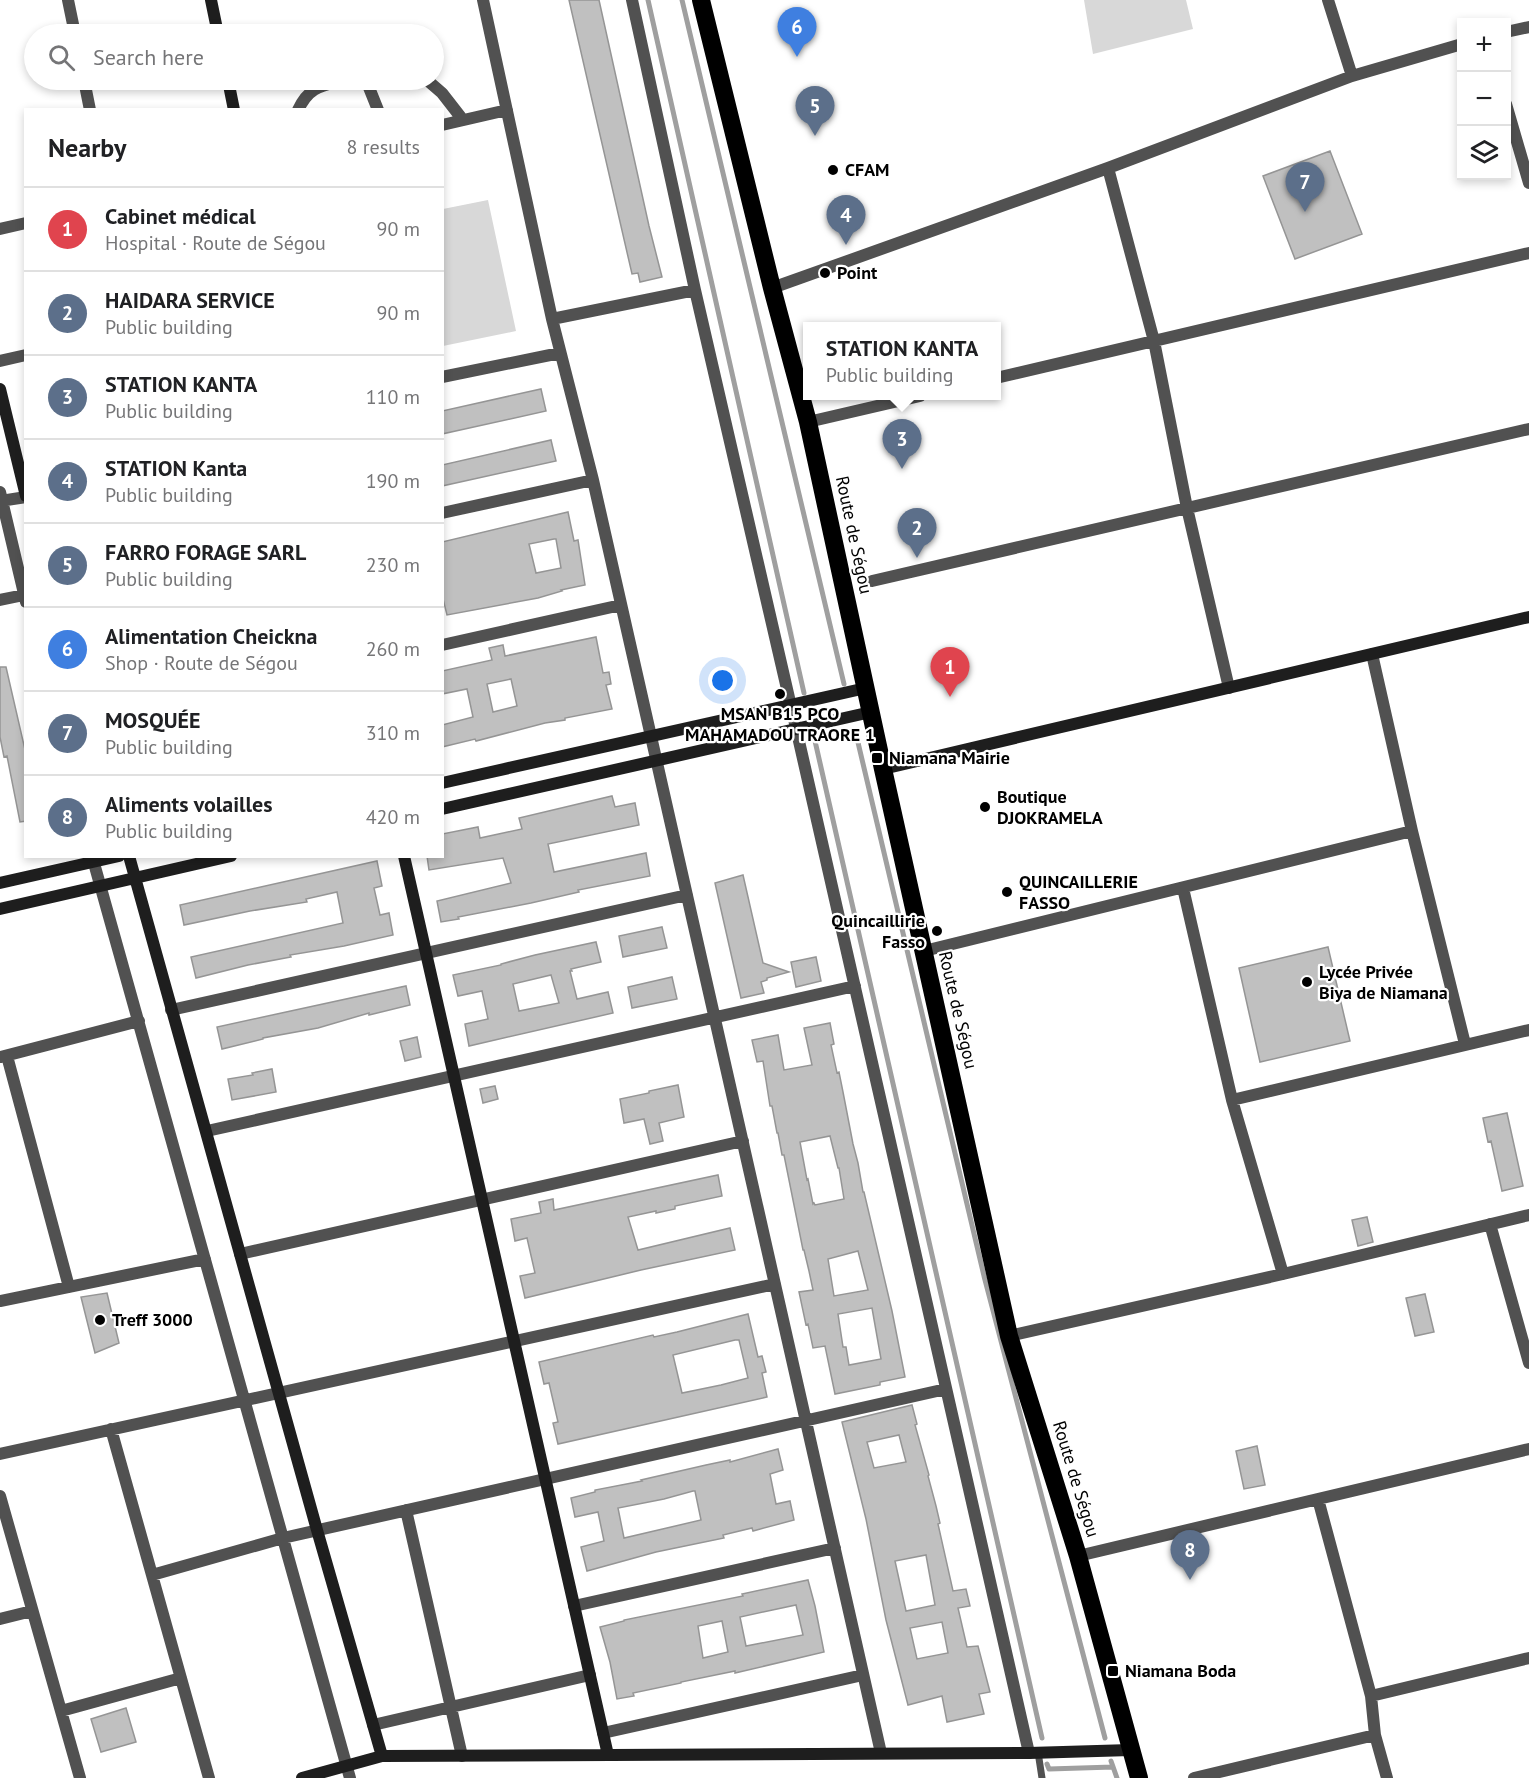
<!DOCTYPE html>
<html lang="en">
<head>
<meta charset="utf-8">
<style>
  :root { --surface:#fff; --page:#f6f6f6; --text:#202124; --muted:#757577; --line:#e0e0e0; --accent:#0f766e }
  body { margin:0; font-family:"PT Sans",sans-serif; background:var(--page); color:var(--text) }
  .controls { position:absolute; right:18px; top:18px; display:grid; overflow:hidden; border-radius:0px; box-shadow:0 3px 9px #0003 }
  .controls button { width:54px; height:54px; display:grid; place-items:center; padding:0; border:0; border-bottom:2px solid var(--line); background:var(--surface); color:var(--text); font:30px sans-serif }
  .you { position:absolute; left:723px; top:681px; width:21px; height:21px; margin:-15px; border:4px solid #fff; border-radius:50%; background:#1a73e8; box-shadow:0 0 0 9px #1a73e833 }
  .badge { display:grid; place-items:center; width:39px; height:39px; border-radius:50%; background:var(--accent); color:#fff; font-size:20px; font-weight:700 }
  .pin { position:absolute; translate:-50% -50px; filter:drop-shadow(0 2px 3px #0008) }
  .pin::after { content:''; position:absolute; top:32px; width:21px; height:18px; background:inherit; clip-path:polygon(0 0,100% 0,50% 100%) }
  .popup { position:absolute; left:803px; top:322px; width:198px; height:78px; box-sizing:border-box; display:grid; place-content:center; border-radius:0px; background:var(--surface); filter:drop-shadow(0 2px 4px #0005); font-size:20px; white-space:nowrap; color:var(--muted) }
  .popup b { font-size:22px; color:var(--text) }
  .popup::after { content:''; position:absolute; left:50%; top:100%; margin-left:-12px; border:12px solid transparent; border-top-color:var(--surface) }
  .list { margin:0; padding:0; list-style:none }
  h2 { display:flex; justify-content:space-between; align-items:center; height:78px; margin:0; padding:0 24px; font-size:26px }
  h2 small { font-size:20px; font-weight:400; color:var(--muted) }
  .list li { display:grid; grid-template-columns:39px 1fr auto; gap:18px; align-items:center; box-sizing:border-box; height:84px; padding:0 24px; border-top:2px solid var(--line) }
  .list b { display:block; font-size:22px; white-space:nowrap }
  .list p { margin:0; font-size:20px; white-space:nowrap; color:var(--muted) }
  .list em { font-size:20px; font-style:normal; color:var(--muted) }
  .icon { flex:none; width:33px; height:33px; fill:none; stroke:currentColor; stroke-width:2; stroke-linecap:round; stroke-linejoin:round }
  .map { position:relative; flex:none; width:1529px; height:1778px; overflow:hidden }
  .search { position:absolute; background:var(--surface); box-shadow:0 3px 9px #0003; left:24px; top:24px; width:420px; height:66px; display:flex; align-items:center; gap:15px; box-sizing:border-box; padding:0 21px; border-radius:33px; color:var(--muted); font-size:22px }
  .panel { position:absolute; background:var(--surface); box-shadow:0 3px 9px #0003; left:24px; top:108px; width:420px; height:750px; border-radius:0px }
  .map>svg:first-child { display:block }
  .green { fill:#d8d8d8 }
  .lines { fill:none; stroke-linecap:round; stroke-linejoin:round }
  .stream { stroke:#9f9f9f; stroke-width:5 }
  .building { fill:#c0c0c0; stroke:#959595; stroke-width:1.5; fill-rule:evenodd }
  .lane { stroke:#515151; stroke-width:7 }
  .street { stroke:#515151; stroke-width:12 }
  .secondary { stroke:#1e1e1e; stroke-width:12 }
  .highway { stroke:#000; stroke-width:18 }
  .poi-dot { fill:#000; stroke:#fff; stroke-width:2 }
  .labels { text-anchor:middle; stroke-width:4.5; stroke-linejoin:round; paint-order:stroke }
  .poi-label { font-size:18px; font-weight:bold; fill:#000; stroke:#fff; text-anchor:start }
  .street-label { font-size:18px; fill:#000; stroke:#fff }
</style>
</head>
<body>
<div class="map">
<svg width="1529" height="1778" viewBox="0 0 1529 1778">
  <rect width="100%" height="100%" fill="#fff"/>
  <path class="green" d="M 1084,0 L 1186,0 L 1193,29 L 1093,54 Z
    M 488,200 L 516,331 L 443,346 L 443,209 Z"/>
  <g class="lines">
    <path class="stream" d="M 648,0 L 804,693
      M 682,0 L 844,684
      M 856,734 L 984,1276 L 1105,1738
      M 815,741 L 1042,1738
      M 1111,1761 L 1117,1778
      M 1047,1764 L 1049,1769 L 1113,1767"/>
  </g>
  <path class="building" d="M 569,0 L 599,0 L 649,226 L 662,277 L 640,282 L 638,273 L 632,274 Z
    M 1330,151 L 1362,234 L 1295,259 L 1263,176 Z
    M 541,389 L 546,411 L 442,434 L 442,411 Z
    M 551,440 L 556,461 L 442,486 L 442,465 Z
    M 568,512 L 574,541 L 578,540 L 585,585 L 561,590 L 562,591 L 538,598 L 447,615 L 442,595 L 442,542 ZM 554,539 L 556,539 L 561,568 L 536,573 L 529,544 Z
    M 596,637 L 603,673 L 609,672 L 611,684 L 606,685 L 612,709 L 565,718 L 565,720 L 545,723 L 476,741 L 475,739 L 442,747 L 442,725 L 473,717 L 467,689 L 442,694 L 442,671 L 492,660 L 489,648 L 503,645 L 505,656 ZM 511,679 L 517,706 L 493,712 L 487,684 Z
    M 0,667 L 6,667 L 26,754 L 26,821 L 20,822 L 7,756 L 4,757 L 0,737 Z
    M 612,796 L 615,807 L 635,803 L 639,825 L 548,844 L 554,872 L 646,853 L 650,876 L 578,890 L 579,892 L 531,903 L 458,917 L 459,919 L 441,922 L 437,901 L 511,883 L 503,858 L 429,870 L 427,856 L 442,856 L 442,834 L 478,827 L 480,838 L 522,829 L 519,818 Z
    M 377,861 L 382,886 L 374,888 L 380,915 L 389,913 L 393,935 L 344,946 L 290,955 L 291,957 L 248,965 L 196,978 L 191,957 L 343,923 L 337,892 L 306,899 L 307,902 L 250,911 L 184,925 L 180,905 Z
    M 743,875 L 763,963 L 789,972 L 767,978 L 767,980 L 761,982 L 764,993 L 741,998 L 715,883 Z
    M 662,927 L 667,948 L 623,957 L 619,936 Z
    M 596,942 L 601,962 L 571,969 L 572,971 L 570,971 L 577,999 L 608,992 L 613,1013 L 469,1046 L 465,1024 L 488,1019 L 482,991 L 458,996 L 453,975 L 501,965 L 501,964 L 535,955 ZM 551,975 L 559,1003 L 519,1011 L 513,984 Z
    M 1328,947 L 1350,1041 L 1260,1062 L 1239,968 Z
    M 816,957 L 821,981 L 796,987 L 791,962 Z
    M 672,977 L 677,999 L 632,1008 L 628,987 Z
    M 406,986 L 410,1005 L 369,1015 L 369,1013 L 318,1028 L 263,1038 L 263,1039 L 222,1049 L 217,1027 Z
    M 830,1023 L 834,1044 L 831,1045 L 837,1073 L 839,1072 L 843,1092 L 853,1144 L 858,1163 L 863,1192 L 864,1192 L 892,1311 L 905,1377 L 880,1382 L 880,1385 L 835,1394 L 825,1346 L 813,1348 L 808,1324 L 806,1325 L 799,1292 L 813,1290 L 809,1271 L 804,1250 L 803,1250 L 784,1155 L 782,1155 L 778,1133 L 777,1133 L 772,1106 L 770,1106 L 763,1061 L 757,1062 L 752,1040 L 778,1035 L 784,1070 L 812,1065 L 804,1028 ZM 830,1136 L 838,1168 L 839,1168 L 844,1199 L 815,1205 L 814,1203 L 813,1204 L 808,1179 L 807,1180 L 800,1142 ZM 858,1251 L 868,1290 L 834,1296 L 828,1259 ZM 872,1308 L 881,1359 L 849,1365 L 846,1347 L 843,1347 L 838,1314 Z
    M 417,1037 L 421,1057 L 405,1061 L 400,1041 Z
    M 272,1069 L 276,1092 L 232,1100 L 228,1079 L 253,1075 L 252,1073 Z
    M 678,1085 L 684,1117 L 659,1123 L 663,1141 L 650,1144 L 644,1119 L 624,1123 L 620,1099 L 649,1093 L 649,1091 Z
    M 495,1086 L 498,1099 L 483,1103 L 480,1089 Z
    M 1507,1113 L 1523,1186 L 1502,1191 L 1491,1141 L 1488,1142 L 1483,1118 Z
    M 718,1175 L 722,1196 L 675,1206 L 675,1209 L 656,1213 L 656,1211 L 628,1217 L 638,1250 L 730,1228 L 735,1250 L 641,1270 L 525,1298 L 520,1276 L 535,1273 L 527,1238 L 515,1241 L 511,1219 L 541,1213 L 539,1202 L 553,1199 L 554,1210 Z
    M 1367,1217 L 1373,1242 L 1358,1246 L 1352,1220 Z
    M 107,1293 L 119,1343 L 95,1353 L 81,1297 Z
    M 1425,1294 L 1434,1332 L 1415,1336 L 1406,1298 Z
    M 748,1314 L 758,1357 L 762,1356 L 766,1372 L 762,1373 L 767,1397 L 558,1444 L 553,1423 L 558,1422 L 549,1383 L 544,1384 L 539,1362 L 653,1335 L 654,1337 L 677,1332 ZM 735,1340 L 739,1340 L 748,1378 L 721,1385 L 682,1393 L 673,1355 Z
    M 912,1405 L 917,1424 L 915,1425 L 929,1475 L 928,1476 L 936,1506 L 940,1523 L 938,1524 L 953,1591 L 966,1589 L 970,1606 L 958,1608 L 967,1647 L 978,1646 L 990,1692 L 979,1694 L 984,1714 L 947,1722 L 942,1696 L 908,1705 L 886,1620 L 866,1519 L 842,1422 ZM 899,1435 L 906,1462 L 874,1468 L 867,1442 ZM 926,1555 L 935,1605 L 906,1611 L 895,1561 ZM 942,1622 L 948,1653 L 917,1659 L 910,1628 Z
    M 1257,1446 L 1265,1485 L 1244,1489 L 1236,1451 Z
    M 778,1449 L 783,1470 L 770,1474 L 776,1504 L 790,1501 L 794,1520 L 753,1531 L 752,1528 L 723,1535 L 724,1538 L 656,1552 L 587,1571 L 581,1547 L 604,1541 L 598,1512 L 575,1517 L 571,1498 L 595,1492 L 595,1490 L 642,1481 L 641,1480 L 706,1465 L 730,1460 L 730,1462 ZM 693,1491 L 695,1491 L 701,1520 L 624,1538 L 618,1508 L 664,1499 Z
    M 808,1580 L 815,1606 L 824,1652 L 735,1673 L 735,1671 L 681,1682 L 681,1683 L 633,1693 L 634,1696 L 617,1699 L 610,1662 L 600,1627 L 624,1621 L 624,1620 L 743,1596 L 742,1594 ZM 796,1605 L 803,1635 L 746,1646 L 740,1617 ZM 722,1621 L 728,1652 L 703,1658 L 698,1626 Z
    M 126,1708 L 136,1742 L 101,1752 L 91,1719 Z"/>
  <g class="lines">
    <path class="lane" d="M 1038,1752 L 1042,1778"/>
    <path class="street" d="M 68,0 L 75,34
      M 483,0 L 552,319 L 593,480 L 881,1753
      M 632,0 L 695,290 L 796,728 L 1029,1753
      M 1328,0 L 1352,76
      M 1506,32 L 1529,27
      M 84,80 L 90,110
      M 366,80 L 378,110
      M 427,80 L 442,93 L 463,120
      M 1506,104 L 1529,183
      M 298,110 C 309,87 320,86 343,80
      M 442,125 L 507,110
      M 1108,168 L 1154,341 L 1187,508 L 1229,688
      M 0,229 L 26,223
      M 772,288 L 1108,168 L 1352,76 L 1462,44
      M 552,319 L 695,290
      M 0,361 L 26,355
      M 442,377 L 560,353
      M 996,378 L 1529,253
      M 808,422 L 920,396
      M 0,492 L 26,602
      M 0,501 L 26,497
      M 442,513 L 593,480
      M 872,581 L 1529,429
      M 0,600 L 24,595
      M 442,645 L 621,605
      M 1372,654 L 1412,831 L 1465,1044
      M 92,856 L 350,1778
      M 1183,888 L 1232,1100 L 1283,1274
      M 924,951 L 1412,831
      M 171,1010 L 687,895
      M 7,1056 L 69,1287
      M 1,1057 L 139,1021
      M 1232,1100 L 1529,1030
      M 207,1131 L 855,986
      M 1490,1224 L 1529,1363
      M 240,1254 L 743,1141
      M 0,1301 L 205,1259
      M 1009,1336 L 1283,1274 L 1529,1215
      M 111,1429 L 209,1778
      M 0,1454 L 775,1284
      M 0,1496 L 80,1778
      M 1318,1499 L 1371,1696 L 1375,1735 L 1387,1778
      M 406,1510 L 462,1756
      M 1078,1556 L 1529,1449
      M 152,1575 L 283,1538 L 946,1389
      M 574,1606 L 835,1548
      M 0,1619 L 32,1611
      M 1371,1696 L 1529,1658
      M 61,1711 L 181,1678
      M 373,1725 L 590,1675
      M 603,1733 L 863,1675
      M 1194,1778 L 1375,1735"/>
    <path class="secondary" d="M 211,0 L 218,34
      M 228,80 L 234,110
      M 0,389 L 26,496
      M 883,769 L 1529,617
      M 442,783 L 866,688
      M 442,809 L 871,712
      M 129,856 L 317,1530 L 382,1756
      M 404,856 L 608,1755
      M 0,883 L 119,856
      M 0,909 L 231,856
      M 302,1778 L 382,1756 L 1029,1753 L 1131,1750"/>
    <path class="highway" d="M 701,0 L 772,288 L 808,422 L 883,769 L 1009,1336 L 1078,1556 L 1139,1778"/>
  </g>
  <g class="poi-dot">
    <circle cx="833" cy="170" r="6"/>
    <circle cx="825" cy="273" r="6"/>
    <circle cx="780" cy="694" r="6"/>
    <rect x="871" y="752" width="12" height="12" rx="3"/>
    <circle cx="985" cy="807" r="6"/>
    <circle cx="1007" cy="892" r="6"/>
    <circle cx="937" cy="931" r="6"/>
    <circle cx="1307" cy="982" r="6"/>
    <circle cx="100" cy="1320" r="6"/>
    <rect x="1107" y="1665" width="12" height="12" rx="3"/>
  </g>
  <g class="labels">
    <g class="poi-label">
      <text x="845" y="176">CFAM</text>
      <text x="837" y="279">Point</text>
      <text x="780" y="720" text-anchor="middle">MSAN B15 PCO<tspan x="780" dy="21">MAHAMADOU TRAORE 1</tspan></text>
      <text x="889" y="764">Niamana Mairie</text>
      <text x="997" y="803">Boutique<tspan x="997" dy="21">DJOKRAMELA</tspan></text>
      <text x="1019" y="888">QUINCAILLERIE<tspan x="1019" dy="21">FASSO</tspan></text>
      <text x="925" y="927" text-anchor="end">Quincaillirie<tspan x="925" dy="21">Fasso</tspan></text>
      <text x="1319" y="978">Lycée Privée<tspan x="1319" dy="21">Biya de Niamana</tspan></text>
      <text x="112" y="1326">Treff 3000</text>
      <text x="1125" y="1677">Niamana Boda</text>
    </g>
    <g class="street-label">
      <text transform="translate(854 535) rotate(78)" y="6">Route de Ségou</text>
      <text transform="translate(958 1010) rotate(77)" y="6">Route de Ségou</text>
      <text transform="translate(1076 1479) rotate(73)" y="6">Route de Ségou</text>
    </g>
  </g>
</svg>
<div class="controls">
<button>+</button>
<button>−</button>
<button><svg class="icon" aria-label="layers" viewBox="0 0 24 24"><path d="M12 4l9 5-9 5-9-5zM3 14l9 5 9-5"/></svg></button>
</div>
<div class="you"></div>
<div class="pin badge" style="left:950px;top:697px;background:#e0444e">1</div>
<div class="pin badge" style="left:917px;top:558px;background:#5c6f8a">2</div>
<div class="pin badge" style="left:902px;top:469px;background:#5c6f8a">3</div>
<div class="popup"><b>STATION KANTA</b>Public building</div>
<div class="pin badge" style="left:846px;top:245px;background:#5c6f8a">4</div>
<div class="pin badge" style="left:815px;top:136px;background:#5c6f8a">5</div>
<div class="pin badge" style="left:797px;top:57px;background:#3f7fe0">6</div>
<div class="pin badge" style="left:1305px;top:212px;background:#5c6f8a">7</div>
<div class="pin badge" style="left:1190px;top:1580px;background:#5c6f8a">8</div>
<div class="search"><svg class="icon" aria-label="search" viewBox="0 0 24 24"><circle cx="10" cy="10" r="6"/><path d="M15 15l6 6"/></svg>Search here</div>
<section class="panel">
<h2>Nearby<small>8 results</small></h2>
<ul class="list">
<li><span class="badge" style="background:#e0444e">1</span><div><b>Cabinet médical</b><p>Hospital · Route de Ségou</p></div><em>90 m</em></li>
<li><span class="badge" style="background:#5c6f8a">2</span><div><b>HAIDARA SERVICE</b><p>Public building</p></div><em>90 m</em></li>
<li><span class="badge" style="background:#5c6f8a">3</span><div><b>STATION KANTA</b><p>Public building</p></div><em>110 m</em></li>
<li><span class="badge" style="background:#5c6f8a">4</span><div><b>STATION Kanta</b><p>Public building</p></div><em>190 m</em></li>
<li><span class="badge" style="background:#5c6f8a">5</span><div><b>FARRO FORAGE SARL</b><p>Public building</p></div><em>230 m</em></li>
<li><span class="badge" style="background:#3f7fe0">6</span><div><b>Alimentation Cheickna</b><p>Shop · Route de Ségou</p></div><em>260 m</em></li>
<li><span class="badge" style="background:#5c6f8a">7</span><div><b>MOSQUÉE</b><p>Public building</p></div><em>310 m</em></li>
<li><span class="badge" style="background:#5c6f8a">8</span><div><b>Aliments volailles</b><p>Public building</p></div><em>420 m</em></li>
</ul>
</section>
</div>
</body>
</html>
